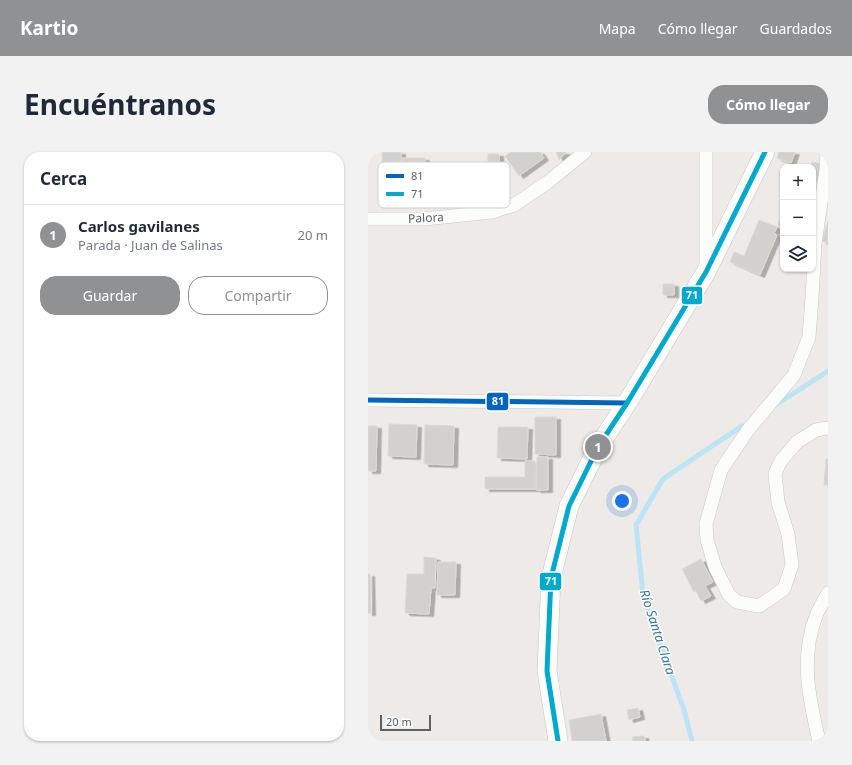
<!DOCTYPE html>
<html lang="es">
<head>
<meta charset="utf-8">
<style>
  :root { --surface:#fff; --page:#f2f2f3; --text:#1f2937; --muted:#747a83; --line:#e0e1e3; --accent:#8f9192 }
  body { margin:0; font-family:"Noto Sans",sans-serif; background:var(--page); color:var(--text) }
  .controls { position:absolute; right:12px; top:12px; display:grid; overflow:hidden; border-radius:8px; box-shadow:0 1px 3px #0004 }
  .controls button { width:36px; height:36px; display:grid; place-items:center; padding:0; border:0; border-bottom:1px solid var(--line); background:var(--surface); color:var(--text); font:20px sans-serif }
  .scale { position:absolute; left:12px; bottom:10px; width:51px; box-sizing:border-box; padding-left:4px; border:2px solid #5c6165; border-top:0; font-size:11px; line-height:14px; white-space:nowrap; color:#5c6165; -webkit-text-stroke:3px #fff; paint-order:stroke }
  .you { position:absolute; left:254px; top:349px; width:14px; height:14px; margin:-10px; border:3px solid #fff; border-radius:50%; background:#1a73e8; box-shadow:0 0 0 6px #1a73e833 }
  .badge { display:grid; place-items:center; width:26px; height:26px; border-radius:50%; background:var(--accent); color:#fff; font-size:13px; font-weight:700 }
  .pin { position:absolute; translate:-50% -50%; border:2px solid #fff; box-shadow:0 1px 4px #0006 }
  .list { margin:0; padding:0; list-style:none }
  h2 { display:flex; justify-content:space-between; align-items:center; height:52px; margin:0; padding:0 16px; font-size:17px }
  h2 small { font-size:13px; font-weight:400; color:var(--muted) }
  .list li { display:grid; grid-template-columns:26px 1fr auto; gap:12px; align-items:center; box-sizing:border-box; height:60px; padding:0 16px; border-top:1px solid var(--line) }
  .list b { display:block; font-size:15px; white-space:nowrap }
  .list p { margin:0; font-size:13px; white-space:nowrap; color:var(--muted) }
  .list em { font-size:13px; font-style:normal; color:var(--muted) }
  .actions { display:flex; gap:8px; padding:12px 16px }
  .actions a { flex:1; padding:9px 0; border:1px solid var(--accent); border-radius:16px; text-align:center; font-size:14px; color:var(--accent) }
  .actions .main { background:var(--accent); color:#fff }
  .icon { flex:none; width:22px; height:22px; fill:none; stroke:currentColor; stroke-width:2; stroke-linecap:round; stroke-linejoin:round }
  .map { position:relative; flex:none; width:460px; height:589px; overflow:hidden; border-radius:16px }
  header { display:flex; align-items:center; gap:24px; box-sizing:border-box; height:56px; padding:0 20px; background:var(--accent); color:#fff }
  header strong { font-size:19px }
  nav { display:flex; gap:22px; margin-inline-start:auto; font-size:14px }
  .intro { display:flex; align-items:center; justify-content:space-between; box-sizing:border-box; height:96px; padding:0 24px }
  h1 { margin:0; font-size:28px }
  .button { padding:10px 18px; border-radius:16px; background:var(--accent); color:#fff; font-size:14px; font-weight:700 }
  main { display:flex; gap:24px; padding:0 24px }
  aside { flex:1; background:var(--surface); border-radius:16px; box-shadow:0 1px 3px #0004 }
  .map>svg:first-child { display:block }
  .lines { fill:none; stroke-linecap:round; stroke-linejoin:round }
  .stream { stroke:#bbe4f8; stroke-width:5 }
  .building { fill:#d3d1d0; stroke:#dcdad6; filter:url(#shadow) }
  .street-casing { stroke:#c9c9c9; stroke-width:14 }
  .secondary-casing { stroke:#c7c7c6; stroke-width:20 }
  .street { stroke:#fcfcfb; stroke-width:13 }
  .secondary { stroke:#fcfcfb; stroke-width:19 }
  .bus-1-casing { stroke:#fff; stroke-width:8 }
  .bus-2-casing { stroke:#fff; stroke-width:8 }
  .bus-1 { stroke:#0065bd; stroke-width:5 }
  .bus-2 { stroke:#00a9ce; stroke-width:5 }
  .labels { text-anchor:middle; stroke-width:3; stroke-linejoin:round; paint-order:stroke }
  .street-label { font-size:12px; fill:#5c6165; stroke:#fff }
  .water-label { font-size:13px; font-style:italic; fill:#3b779f; stroke:#fff }
  .key { fill:#fff; stroke:#ced0d1; stroke-width:1 }
  .key-label { font-size:11px; fill:#5c6165 }
  .line-badge { stroke:#fff; stroke-width:1.5 }
  .badge-label { font-size:11px; text-anchor:middle; font-weight:bold; fill:#fff }
</style>
</head>
<body>
<header>
<strong>Kartio</strong>
<nav><a>Mapa</a><a>Cómo llegar</a><a>Guardados</a></nav>
</header>
<div class="intro"><h1>Encuéntranos</h1><a class="button">Cómo llegar</a></div>
<main>
<aside>
<h2>Cerca<small></small></h2>
<ul class="list">
<li><span class="badge">1</span><div><b>Carlos gavilanes</b><p>Parada · Juan de Salinas</p></div><em>20 m</em></li>
</ul>
<div class="actions"><a class="main">Guardar</a><a>Compartir</a></div>
</aside>
<div class="map">
<svg width="460" height="589" viewBox="0 0 460 589">
  <defs>
    <filter id="shadow"><feDropShadow dx="4.5" dy="2.5" stdDeviation="0" flood-color="#0004"/></filter>
  </defs>
  <rect width="100%" height="100%" fill="#edeae7"/>
  <g class="lines">
    <path class="stream" d="M 406,254 L 460,219
      M 324,589 L 316,558 L 275,443 L 268,373 L 295,327 L 374,274"/>
  </g>
  <path class="building" d="M 14,0 L 33,0 L 33,46 L 21,46 L 21,23 L 14,24 Z
    M 143,0 L 172,0 L 176,6 L 151,24 L 137,4 Z
    M 188,0 L 198,0 L 191,8 Z
    M 411,0 L 427,0 L 423,11 L 409,6 Z
    M 120,2 L 131,2 L 132,40 L 106,41 L 106,11 L 120,10 Z
    M 34,6 L 57,6 L 57,40 L 43,40 L 43,24 L 34,24 Z
    M 444,10 L 454,12 L 450,30 L 445,29 L 445,15 L 443,15 Z
    M 415,59 L 415,75 L 410,73 Z
    M 391,68 L 409,75 L 406,81 L 409,83 L 392,123 L 362,110 L 366,100 L 376,104 Z
    M 460,69 L 460,91 L 454,89 Z
    M 295,132 L 306,132 L 306,143 L 295,143 Z
    M 167,265 L 188,265 L 188,303 L 167,302 Z
    M 21,272 L 49,273 L 48,305 L 20,304 Z
    M 57,273 L 86,274 L 85,313 L 56,312 Z
    M 0,274 L 9,274 L 8,319 L 0,319 Z
    M 130,275 L 160,275 L 159,307 L 129,306 Z
    M 169,305 L 180,305 L 180,338 L 168,338 Z
    M 458,307 L 460,307 L 460,333 L 456,333 Z
    M 157,309 L 167,309 L 167,337 L 117,337 L 117,325 L 157,325 Z
    M 56,405 L 68,406 L 67,436 L 63,436 L 61,462 L 37,461 L 39,422 L 56,422 Z
    M 333,407 L 345,430 L 337,434 L 343,444 L 333,449 L 328,439 L 326,440 L 314,417 Z
    M 70,410 L 88,410 L 87,443 L 69,443 Z
    M 0,422 L 2,422 L 3,461 L 0,461 Z
    M 270,556 L 272,565 L 261,568 L 259,558 Z
    M 233,562 L 238,589 L 204,589 L 201,568 Z
    M 276,584 L 277,589 L 265,589 L 264,585 Z"/>
  <g class="lines">
    <g class="street-casing">
      <path id="street" d="M 459,0 L 458,18 L 447,91 L 444,146 L 441,185 L 426,223 L 380,278 L 353,318 L 338,372 L 339,388 L 347,415 L 361,443 L 369,450 L 391,454 L 416,437 L 424,413 L 420,382 L 410,350 L 407,322 L 412,310 L 429,290 L 448,278 L 460,276
        M 0,67 L 56,67 L 124,60 L 146,53 L 180,30 L 217,0
        M 338,116 L 338,0
        M 0,248 L 259,251
        M 451,589 C 441,546 432,506 448,464 C 451,456 456,449 460,441"/>
    </g>
    <g class="secondary-casing">
      <path id="secondary" d="M 190,589 L 179,519 L 183,426 L 201,354 L 230,295 L 259,251 L 338,120 L 397,0"/>
    </g>
    <use href="#street" class="street"/>
    <use href="#secondary" class="secondary"/>
    <g class="bus-1-casing">
      <path id="bus-1" d="M 0,248 L 259,251"/>
    </g>
    <g class="bus-2-casing">
      <path id="bus-2" d="M 190,589 L 179,519 L 183,426 L 201,354 L 230,295 L 259,251 L 338,120 L 397,0"/>
    </g>
    <use href="#bus-1" class="bus-1"/>
    <use href="#bus-2" class="bus-2"/>
  </g>
  <g class="labels">
    <g class="street-label">
      <text transform="translate(58 66) rotate(-3)" y="4">Palora</text>
    </g>
    <g class="water-label">
      <text transform="translate(290 480) rotate(72)" y="5">Río Santa Clara</text>
    </g>
  </g>
  <rect x="10" y="10" width="132" height="46" rx="6" class="key"/>
  <rect x="18" y="22" width="18" height="4" fill="#0065bd"/>
  <rect x="18" y="40" width="18" height="4" fill="#00a9ce"/>
  <g class="key-label">
    <text x="43" y="28">81</text>
    <text x="43" y="46">71</text>
  </g>
  <g class="line-badge">
    <rect x="313" y="134" width="22" height="19" rx="4" fill="#00a9ce"/>
    <rect x="118" y="240" width="23" height="19" rx="4" fill="#0065bd"/>
    <rect x="171" y="420" width="23" height="19" rx="4" fill="#00a9ce"/>
  </g>
  <g class="badge-label">
    <text x="324" y="147">71</text>
    <text x="130" y="253">81</text>
    <text x="183" y="433">71</text>
  </g>
</svg>
<div class="controls">
<button>+</button>
<button>−</button>
<button><svg class="icon" aria-label="layers" viewBox="0 0 24 24"><path d="M12 4l9 5-9 5-9-5zM3 14l9 5 9-5"/></svg></button>
</div>
<div class="scale">20 m</div>
<div class="you"></div>
<div class="pin badge" style="left:230px;top:295px">1</div>
</div>
</main>
</body>
</html>
